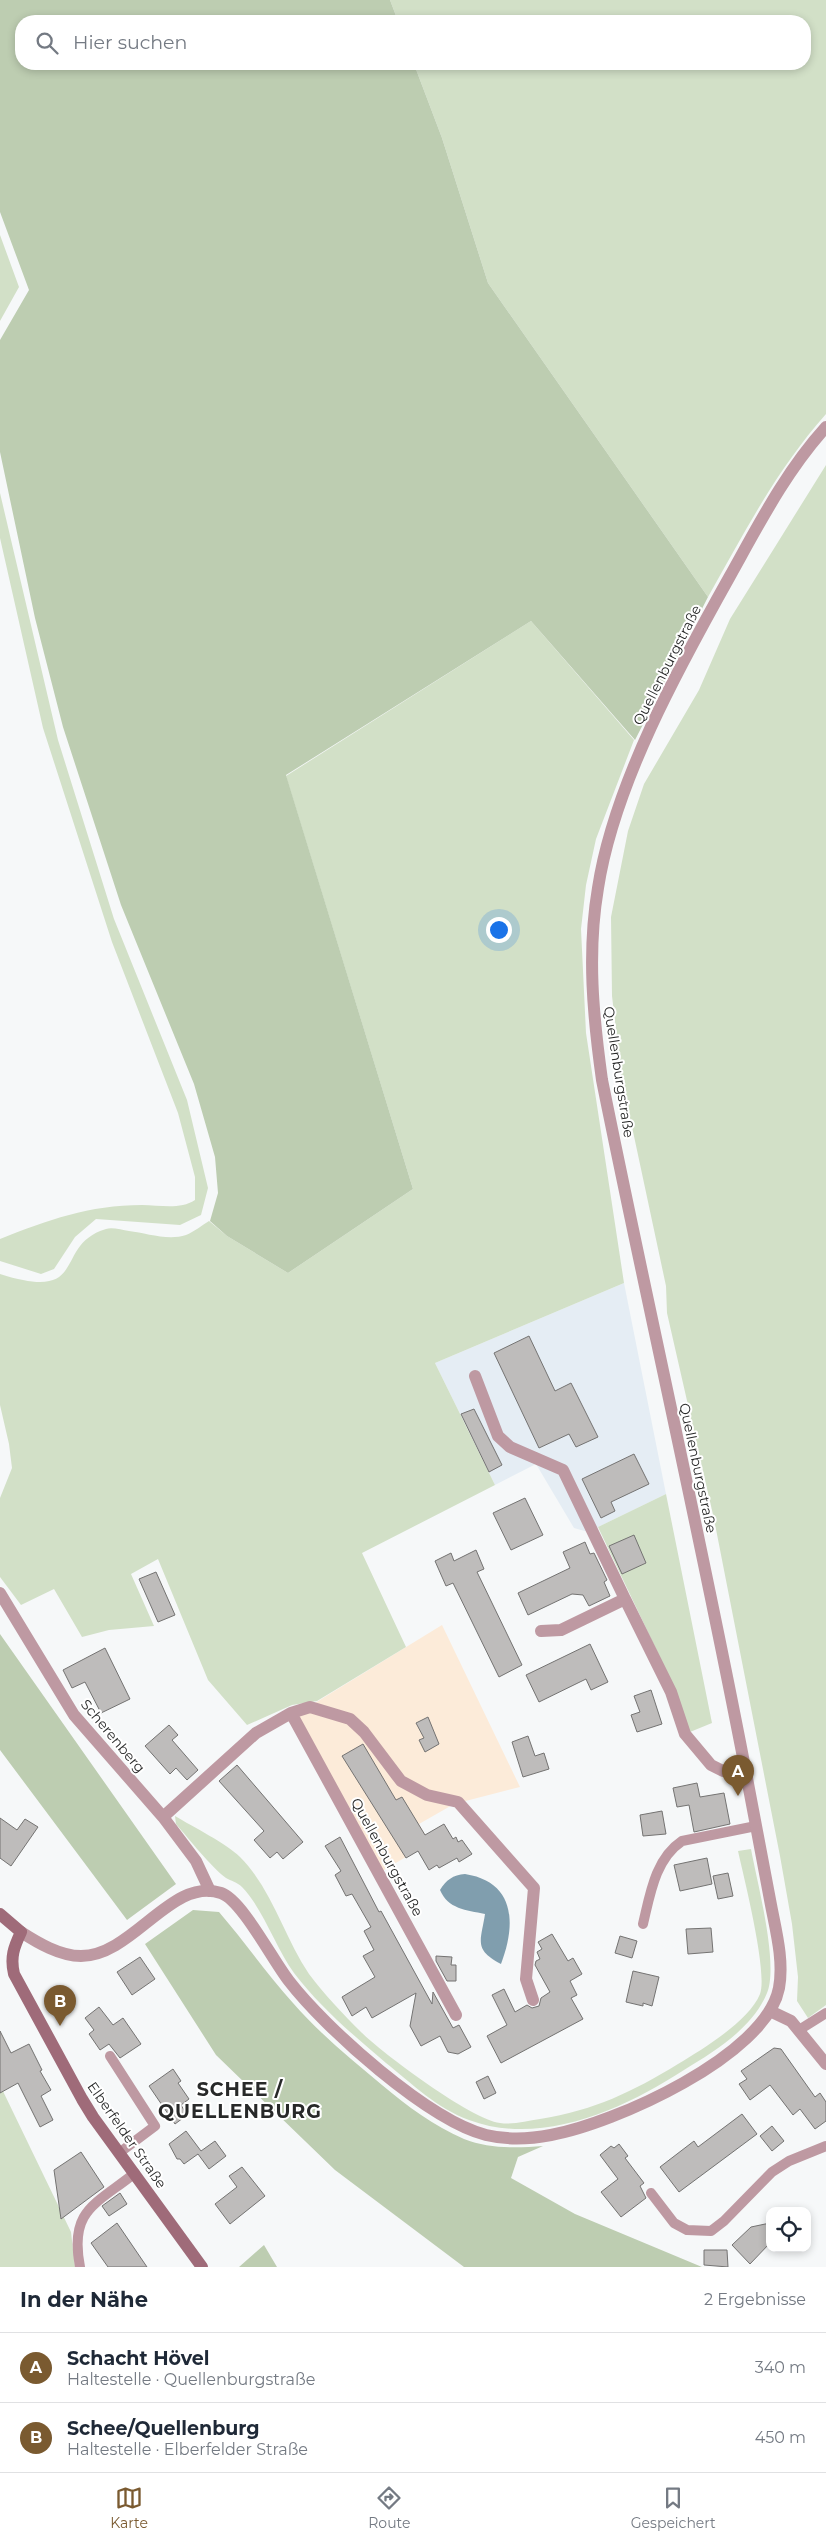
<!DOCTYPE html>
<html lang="de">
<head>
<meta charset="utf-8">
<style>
  :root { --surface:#fff; --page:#f2f2f3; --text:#1f2937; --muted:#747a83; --line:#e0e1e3; --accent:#7a5a30 }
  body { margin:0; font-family:Montserrat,sans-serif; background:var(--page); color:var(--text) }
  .controls { position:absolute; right:15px; bottom:15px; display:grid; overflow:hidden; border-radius:10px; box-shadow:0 2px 8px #0003 }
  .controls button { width:45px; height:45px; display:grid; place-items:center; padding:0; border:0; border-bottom:1px solid var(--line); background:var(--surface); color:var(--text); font:25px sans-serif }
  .you { position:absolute; left:498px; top:929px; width:18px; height:18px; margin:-12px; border:4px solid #fff; border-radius:50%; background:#1a73e8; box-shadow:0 0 0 8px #1a73e833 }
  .badge { display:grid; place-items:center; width:32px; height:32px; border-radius:50%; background:var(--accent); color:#fff; font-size:16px; font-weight:700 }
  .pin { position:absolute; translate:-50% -41px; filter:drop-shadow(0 1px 2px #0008) }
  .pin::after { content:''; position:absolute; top:26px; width:18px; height:15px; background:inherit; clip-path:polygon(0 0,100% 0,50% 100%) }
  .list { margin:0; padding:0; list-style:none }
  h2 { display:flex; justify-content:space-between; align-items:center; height:65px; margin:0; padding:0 20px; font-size:21px }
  h2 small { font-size:16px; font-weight:400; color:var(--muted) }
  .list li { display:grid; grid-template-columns:32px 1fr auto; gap:15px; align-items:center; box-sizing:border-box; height:70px; padding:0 20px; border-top:1px solid var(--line) }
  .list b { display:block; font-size:19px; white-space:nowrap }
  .list p { margin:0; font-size:16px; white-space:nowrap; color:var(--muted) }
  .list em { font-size:16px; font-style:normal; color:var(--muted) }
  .icon { flex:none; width:28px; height:28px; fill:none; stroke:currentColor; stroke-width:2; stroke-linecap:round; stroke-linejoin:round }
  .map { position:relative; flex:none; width:826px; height:2267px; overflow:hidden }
  .search { position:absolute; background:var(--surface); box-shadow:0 2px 8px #0003; left:15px; right:15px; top:15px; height:55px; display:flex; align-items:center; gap:12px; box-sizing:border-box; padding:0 18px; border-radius:20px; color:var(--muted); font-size:19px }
  .sheet { height:205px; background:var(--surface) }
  nav { display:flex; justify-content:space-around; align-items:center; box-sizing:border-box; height:70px; border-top:1px solid var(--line); background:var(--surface); font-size:14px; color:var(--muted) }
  nav a { display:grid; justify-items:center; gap:2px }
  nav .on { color:var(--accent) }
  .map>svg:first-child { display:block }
  .commercial { fill:#fcebd9 }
  .built { fill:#e5edf4 }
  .green { fill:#d2e0c7 }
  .forest { fill:#bdcdb1 }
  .water { fill:#809eae }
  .building { fill:#bebcbb; stroke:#747372 }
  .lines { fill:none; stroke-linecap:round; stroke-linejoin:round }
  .service { stroke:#be99a2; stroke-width:10 }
  .minor { stroke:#be99a2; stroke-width:12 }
  .tertiary { stroke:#be99a2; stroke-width:12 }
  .secondary { stroke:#9f6b79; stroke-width:12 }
  .labels { text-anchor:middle; stroke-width:4; stroke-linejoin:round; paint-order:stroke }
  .street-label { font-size:14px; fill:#282929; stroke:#fff }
  .district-label { font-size:19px; font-weight:bold; letter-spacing:1px; fill:#282929; stroke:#fff }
</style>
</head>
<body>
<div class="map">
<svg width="826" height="2267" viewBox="0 0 826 2267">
  <rect width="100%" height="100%" fill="#f6f8f9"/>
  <path class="commercial" d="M 442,1625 L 520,1787 L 454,1804 L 419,1824 L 430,1843 L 382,1871 L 297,1714 Z"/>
  <path class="built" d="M 624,1283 L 666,1494 L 588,1532 L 574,1528 L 536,1464 L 495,1485 L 435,1363 Z"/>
  <path class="green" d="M 390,0 L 826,0 L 826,414 C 777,469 744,533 708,597 L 488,283 L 442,138 L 414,64 L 805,64 L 805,21 L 398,21 Z
    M 0,235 L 19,287 L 0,321 Z
    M 826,465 L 826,2005 L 808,2018 L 797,2001 L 798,1977 L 792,1924 L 780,1856 L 714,1519 L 667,1313 L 666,1286 L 622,1080 L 612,996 L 611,917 L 628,831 L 644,784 L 699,690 L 730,619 Z
    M 0,493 L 58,740 L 114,919 L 187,1100 L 208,1188 L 201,1215 L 180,1225 L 96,1219 L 75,1237 L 54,1269 L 41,1274 L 0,1261 L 0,1239 C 48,1220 89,1205 142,1205 C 160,1205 180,1210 195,1200 L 195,1177 L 178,1113 L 112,942 L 43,728 L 0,538 Z
    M 531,621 L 634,740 L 596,839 L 586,885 L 581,929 L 586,1033 L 624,1283 L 435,1363 L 495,1485 L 362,1553 L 406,1647 L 317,1701 L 292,1705 L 247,1725 L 208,1680 L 158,1559 L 131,1574 L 154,1626 L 109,1630 L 82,1637 L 54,1589 L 21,1605 L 0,1577 L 0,1498 L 12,1468 L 9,1444 L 0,1405 L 0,1274 C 91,1303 52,1245 106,1229 C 112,1227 122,1230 129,1231 C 146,1233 168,1241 186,1235 C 194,1232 202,1225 209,1221 L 227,1236 L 288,1273 L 413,1189 L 286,776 Z
    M 666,1494 L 712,1723 L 690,1732 L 675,1689 L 598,1527 Z
    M 175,1816 C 193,1827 226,1843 240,1857 C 272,1889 284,1937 309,1974 C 324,1994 343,2014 361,2032 C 382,2053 472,2120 500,2123 C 513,2125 527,2121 540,2119 C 595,2110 632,2092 678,2064 C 703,2049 749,2021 760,1994 C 768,1973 744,1878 738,1851 L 751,1849 C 757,1882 779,1964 767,1993 C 753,2028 715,2051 684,2070 C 624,2109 541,2147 469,2120 C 438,2109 411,2083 386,2063 C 353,2035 320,2007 294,1973 C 276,1948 262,1907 242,1887 C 237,1882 231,1881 226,1878 C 211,1867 189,1839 176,1824 Z
    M 0,2085 L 71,2232 L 75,2267 L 0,2267 Z"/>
  <path class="forest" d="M 0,0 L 390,0 L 398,21 L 21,21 L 21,64 L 414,64 L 442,138 L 488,283 L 708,597 L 635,740 L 531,621 L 286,775 L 413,1189 L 288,1273 L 227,1236 L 210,1221 L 218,1193 L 215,1157 L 194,1084 L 121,905 L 63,727 L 35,618 L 0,452 L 0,340 L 29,290 L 0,212 Z
    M 0,1634 L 176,1884 L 127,1920 L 0,1750 Z
    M 193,1910 L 219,1912 C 244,1941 267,1974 293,2003 C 319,2033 351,2059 382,2085 C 407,2106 434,2126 464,2139 C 489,2149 517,2148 543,2146 L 518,2157 L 511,2178 L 575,2214 L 702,2267 L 464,2267 L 335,2170 L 216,2055 L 145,1944 Z
    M 264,2245 L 277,2267 L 239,2267 Z"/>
  <path class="water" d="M 465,1874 C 516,1882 516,1925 501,1964 C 473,1949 481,1941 485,1914 C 466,1910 448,1909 440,1890 C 446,1880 453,1875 465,1874 Z"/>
  <path class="building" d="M 529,1336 L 555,1391 L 571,1383 L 598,1437 L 576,1447 L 569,1434 L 539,1448 L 494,1353 Z
    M 474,1409 L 502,1465 L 489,1472 L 461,1414 Z
    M 634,1454 L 649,1484 L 611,1502 L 615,1511 L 601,1518 L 582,1479 Z
    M 525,1498 L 543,1535 L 511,1550 L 493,1513 Z
    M 634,1535 L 646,1563 L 622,1574 L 609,1546 Z
    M 585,1542 L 590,1554 L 594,1553 L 607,1580 L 604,1582 L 610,1596 L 589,1606 L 583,1595 L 572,1594 L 528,1615 L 518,1593 L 570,1568 L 563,1552 Z
    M 476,1550 L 484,1569 L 477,1572 L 522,1665 L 499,1677 L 453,1583 L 446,1586 L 435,1561 L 451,1553 L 454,1561 Z
    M 156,1572 L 175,1615 L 158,1622 L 139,1579 Z
    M 590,1644 L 608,1682 L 591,1690 L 586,1679 L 539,1702 L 526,1675 Z
    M 105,1648 L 130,1699 L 101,1713 L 85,1682 L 72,1688 L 63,1670 Z
    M 651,1690 L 662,1724 L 637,1732 L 631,1715 L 640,1712 L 634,1696 Z
    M 428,1717 L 439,1744 L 425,1752 L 419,1740 L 424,1738 L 416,1723 Z
    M 169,1725 L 178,1735 L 172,1740 L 198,1770 L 187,1780 L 176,1768 L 170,1774 L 145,1746 Z
    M 528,1736 L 535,1756 L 544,1753 L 549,1769 L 523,1777 L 512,1742 Z
    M 363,1744 L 396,1800 L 402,1797 L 425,1835 L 444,1824 L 453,1839 L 456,1837 L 458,1842 L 462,1840 L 472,1854 L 459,1862 L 457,1858 L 439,1868 L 437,1865 L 429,1870 L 418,1851 L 406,1858 L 342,1756 Z
    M 237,1765 L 303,1842 L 283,1859 L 277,1852 L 270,1858 L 254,1840 L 264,1831 L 219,1781 Z
    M 697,1783 L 700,1797 L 724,1793 L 730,1824 L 694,1832 L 689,1805 L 677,1807 L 673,1788 Z
    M 662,1811 L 666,1834 L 643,1836 L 640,1815 Z
    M 0,1818 L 17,1830 L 25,1819 L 38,1827 L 11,1866 L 0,1858 Z
    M 340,1837 L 379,1912 L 381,1911 L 432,2004 L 433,1992 L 453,2028 L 459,2025 L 471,2047 L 458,2054 L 448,2052 L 440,2036 L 421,2046 L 410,2026 L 416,1993 L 372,2018 L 366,2007 L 352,2016 L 342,1997 L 375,1977 L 363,1956 L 374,1950 L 364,1931 L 371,1927 L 352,1894 L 346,1896 L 335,1875 L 341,1871 L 325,1846 Z
    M 707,1858 L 712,1884 L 680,1891 L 674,1865 Z
    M 728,1873 L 733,1896 L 718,1899 L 713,1876 Z
    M 711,1928 L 713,1952 L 688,1954 L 686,1929 Z
    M 552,1934 L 568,1961 L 573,1958 L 582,1974 L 570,1981 L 577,1995 L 571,1998 L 583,2019 L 501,2063 L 487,2036 L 507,2025 L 492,1995 L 504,1989 L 515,2012 L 527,2005 L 532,2008 L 539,2006 L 541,1998 L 550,1992 L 535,1965 L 536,1961 L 540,1959 L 537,1952 L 542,1949 L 538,1942 Z
    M 620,1936 L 637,1941 L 632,1958 L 615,1953 Z
    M 436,1956 L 452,1957 L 451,1965 L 456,1965 L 456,1981 L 447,1981 L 436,1961 Z
    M 140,1957 L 155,1979 L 132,1995 L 117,1972 Z
    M 633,1971 L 659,1977 L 652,2006 L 643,2003 L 643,2006 L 626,2002 Z
    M 99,2007 L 113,2025 L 123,2018 L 141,2044 L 120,2058 L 109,2044 L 100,2050 L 89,2034 L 94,2030 L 85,2018 Z
    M 0,2031 L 11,2053 L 29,2044 L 42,2070 L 40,2071 L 51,2090 L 41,2096 L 53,2120 L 40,2127 L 18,2083 L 0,2093 Z
    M 774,2048 L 781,2049 L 815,2097 L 820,2093 L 826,2102 L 826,2121 L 815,2129 L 800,2109 L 793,2115 L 770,2085 L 750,2100 L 739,2084 L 747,2079 L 741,2071 Z
    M 173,2069 L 181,2081 L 178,2083 L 189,2099 L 181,2105 L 187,2115 L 175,2124 L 149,2086 Z
    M 488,2076 L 496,2093 L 484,2099 L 476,2082 Z
    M 742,2114 L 757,2134 L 679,2192 L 660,2167 L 694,2141 L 698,2147 Z
    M 772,2126 L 784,2141 L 772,2151 L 760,2136 Z
    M 186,2131 L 201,2151 L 215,2141 L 226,2156 L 209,2169 L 198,2154 L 184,2164 L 180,2159 L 177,2159 L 169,2144 Z
    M 619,2144 L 628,2156 L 625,2158 L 644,2183 L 640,2186 L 646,2198 L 621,2217 L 601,2192 L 618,2179 L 600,2155 L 611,2146 L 614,2148 Z
    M 81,2152 L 104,2187 L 61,2219 L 54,2170 Z
    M 242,2167 L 265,2196 L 230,2224 L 215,2204 L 237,2187 L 229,2176 Z
    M 120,2193 L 127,2204 L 109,2216 L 102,2206 Z
    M 117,2223 L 147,2267 L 108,2267 L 91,2243 Z
    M 770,2223 L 770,2243 L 750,2264 L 732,2245 L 751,2227 Z
    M 704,2250 L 727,2250 L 728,2267 L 704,2265 Z"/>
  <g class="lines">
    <path class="service" d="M 643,1924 C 650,1895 655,1859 682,1841 L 756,1826
      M 799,2030 L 826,2013
      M 110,2056 L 155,2126 L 119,2153
      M 651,2193 L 674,2223 L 687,2230 L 711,2231 L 724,2221 L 772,2172 L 789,2161 L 826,2146
      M 80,2267 C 69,2210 95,2205 135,2173"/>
    <path class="minor" d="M 475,1376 L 498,1436 L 510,1447 L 563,1470 L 625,1599 L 561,1630 L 541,1631
      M 0,1593 L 74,1715 L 163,1817 L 196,1861 L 210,1891
      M 625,1599 L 671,1692 L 685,1734 L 711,1765 L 723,1771 L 745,1766
      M 291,1713 L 456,2015
      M 163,1817 L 256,1733 L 291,1713 L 310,1707 L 350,1719 L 364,1732 L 401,1781 L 427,1795 L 458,1802 L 534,1888 L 526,1979 L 533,2000
      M 770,2011 L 791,2021 L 826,2064"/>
    <path class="tertiary" d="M 21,1932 C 38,1943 60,1956 81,1956 C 133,1956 172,1876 221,1893 C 242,1900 273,1961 289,1981 C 326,2029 428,2120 486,2135 C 507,2140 530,2139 551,2135 C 613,2124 766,2056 779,1988 C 784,1961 776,1931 771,1905 C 764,1868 757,1831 750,1794 C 705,1555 650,1318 602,1080 C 593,1015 587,953 598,888 C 614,784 679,667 730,576 C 759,524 786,471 826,427"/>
    <path class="secondary" d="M 0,1914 L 21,1932 C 14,1947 10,1957 14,1974 L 82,2099 L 93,2117 L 202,2267"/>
  </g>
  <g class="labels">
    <g class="street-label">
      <text transform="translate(667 665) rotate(-63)" y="5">Quellenburgstraße</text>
      <text transform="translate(619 1072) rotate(81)" y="5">Quellenburgstraße</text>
      <text transform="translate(698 1468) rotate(78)" y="5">Quellenburgstraße</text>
      <text transform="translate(113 1736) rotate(50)" y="5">Scherenberg</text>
      <text transform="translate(387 1857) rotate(61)" y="5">Quellenburgstraße</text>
      <text transform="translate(127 2135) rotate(55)" y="5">Elberfelder Straße</text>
    </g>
    <g class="district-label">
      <text x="240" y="2096">SCHEE /<tspan x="240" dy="22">QUELLENBURG</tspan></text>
    </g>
  </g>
</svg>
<div class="controls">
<button><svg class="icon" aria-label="locate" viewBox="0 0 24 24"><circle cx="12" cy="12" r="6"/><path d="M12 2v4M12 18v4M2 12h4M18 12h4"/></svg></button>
</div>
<div class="you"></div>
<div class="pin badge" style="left:738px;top:1796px">A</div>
<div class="pin badge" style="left:60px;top:2026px">B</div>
<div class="search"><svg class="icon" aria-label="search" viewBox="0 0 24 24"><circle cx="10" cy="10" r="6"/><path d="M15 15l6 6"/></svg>Hier suchen</div>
</div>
<section class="sheet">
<h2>In der Nähe<small>2 Ergebnisse</small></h2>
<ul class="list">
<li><span class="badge">A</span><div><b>Schacht Hövel</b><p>Haltestelle · Quellenburgstraße</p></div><em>340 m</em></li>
<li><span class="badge">B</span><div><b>Schee/Quellenburg</b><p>Haltestelle · Elberfelder Straße</p></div><em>450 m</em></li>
</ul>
</section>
<nav>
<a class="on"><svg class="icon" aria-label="map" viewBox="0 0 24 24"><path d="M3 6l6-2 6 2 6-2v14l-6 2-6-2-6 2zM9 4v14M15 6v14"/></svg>Karte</a>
<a><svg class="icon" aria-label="directions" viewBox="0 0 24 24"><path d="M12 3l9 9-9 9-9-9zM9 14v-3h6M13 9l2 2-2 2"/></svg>Route</a>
<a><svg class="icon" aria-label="saved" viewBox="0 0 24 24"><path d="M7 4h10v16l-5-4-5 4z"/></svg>Gespeichert</a>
</nav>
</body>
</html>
